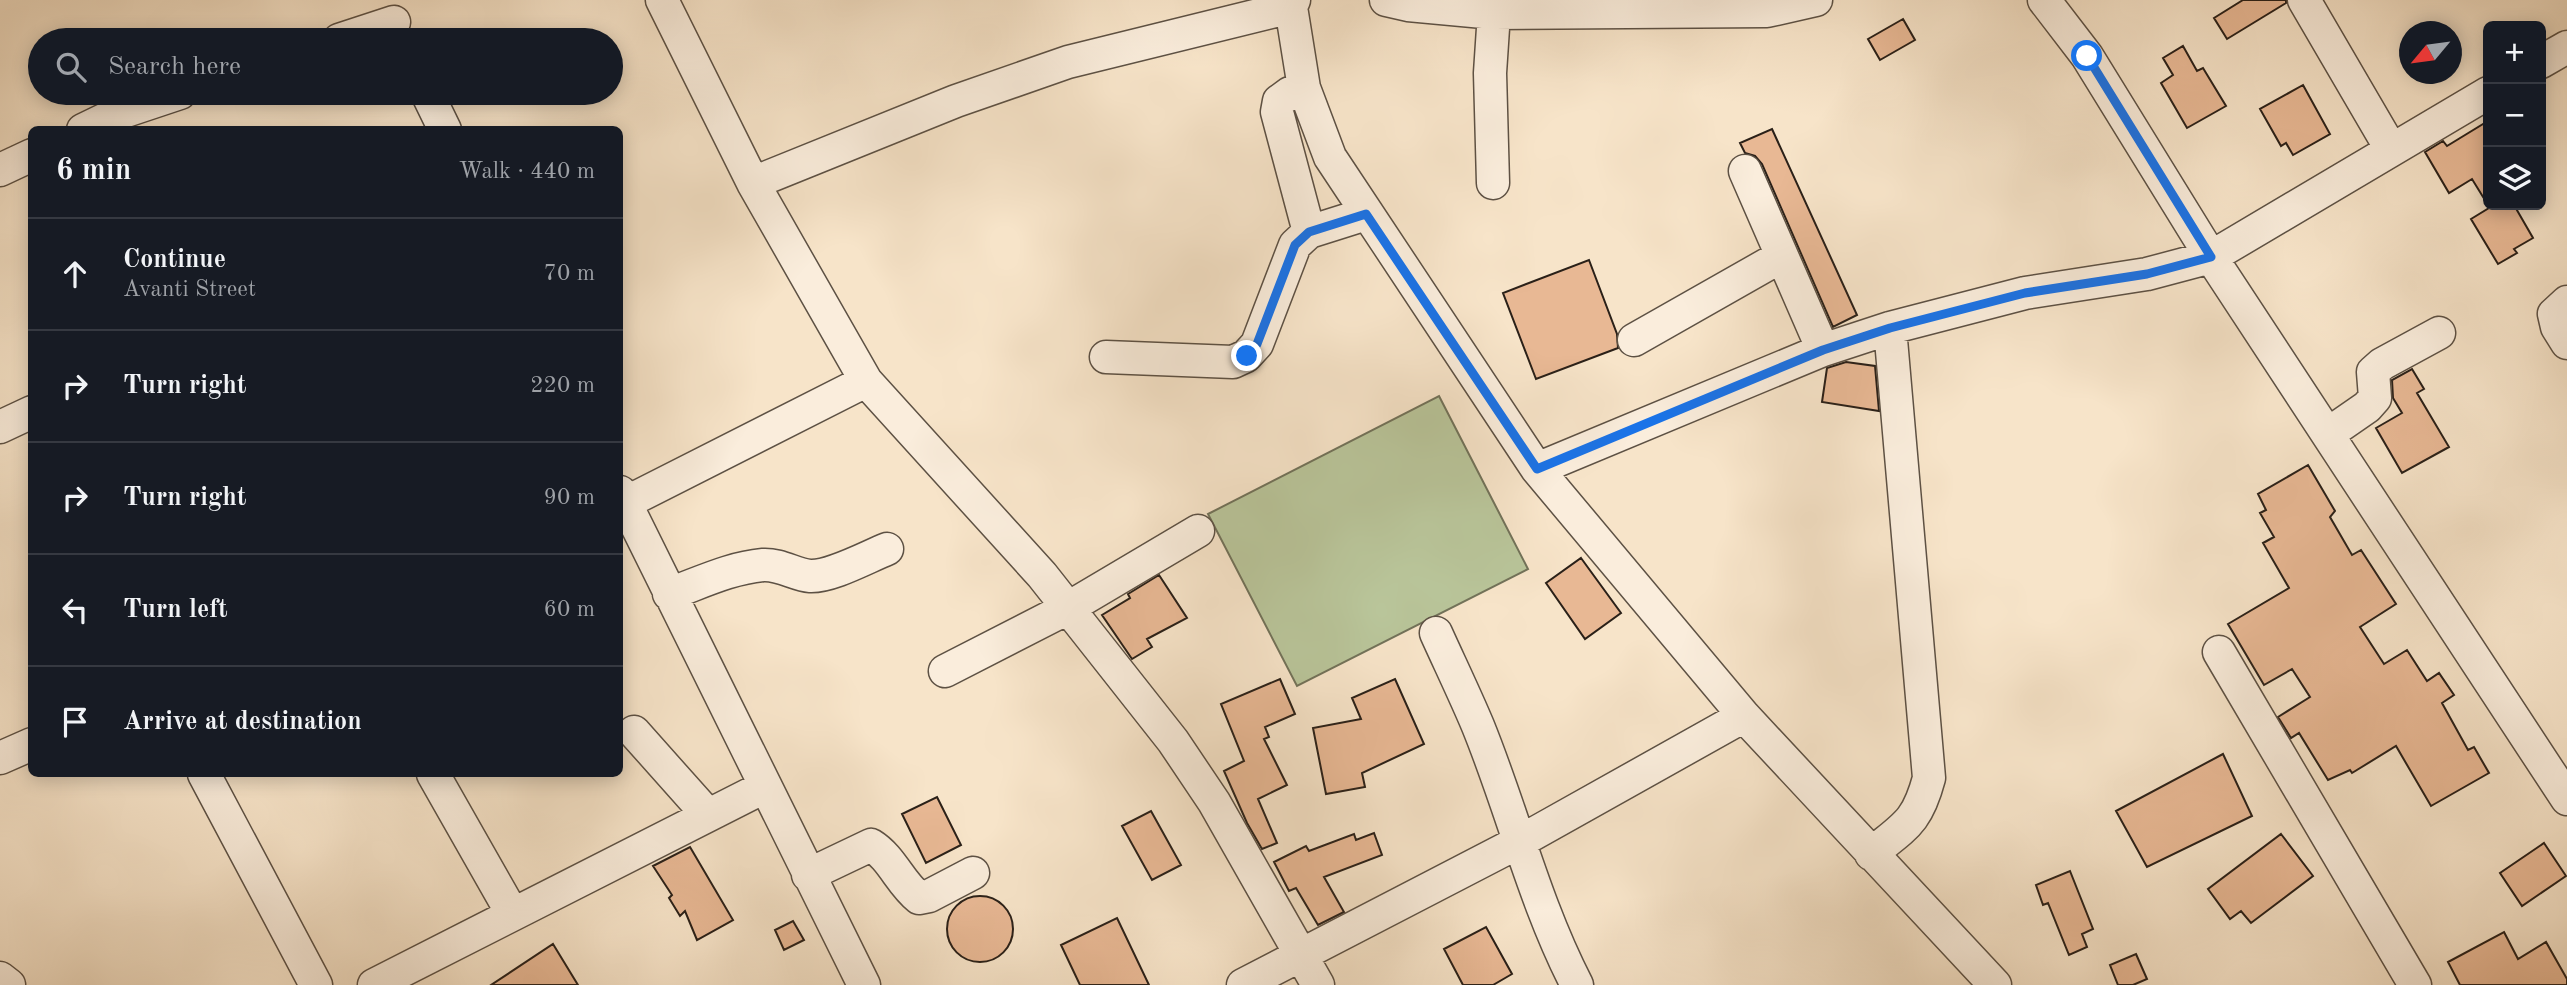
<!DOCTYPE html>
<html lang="en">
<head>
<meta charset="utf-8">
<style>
  :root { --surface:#171b24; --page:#242831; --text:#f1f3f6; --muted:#9ea1a6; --line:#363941 }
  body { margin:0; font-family:"Old Standard TT",serif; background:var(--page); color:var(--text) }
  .controls { position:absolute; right:21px; top:21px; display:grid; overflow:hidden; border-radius:10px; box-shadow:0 4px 18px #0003 }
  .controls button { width:63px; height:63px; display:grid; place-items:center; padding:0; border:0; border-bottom:2px solid var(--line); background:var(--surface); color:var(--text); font:35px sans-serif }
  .compass { position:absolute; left:2399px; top:21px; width:63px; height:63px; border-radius:50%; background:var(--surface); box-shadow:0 4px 18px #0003; rotate:241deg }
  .stop { position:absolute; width:21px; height:21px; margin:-16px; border:5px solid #1a73e8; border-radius:50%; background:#fff }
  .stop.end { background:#1a73e8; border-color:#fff; box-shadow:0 2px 7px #0008 }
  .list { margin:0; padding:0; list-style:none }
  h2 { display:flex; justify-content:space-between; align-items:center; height:91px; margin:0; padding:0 28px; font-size:30px }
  h2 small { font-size:23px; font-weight:400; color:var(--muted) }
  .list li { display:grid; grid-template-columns:46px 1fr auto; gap:21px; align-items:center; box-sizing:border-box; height:112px; padding:0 28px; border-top:2px solid var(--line) }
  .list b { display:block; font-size:26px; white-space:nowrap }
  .list p { margin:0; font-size:23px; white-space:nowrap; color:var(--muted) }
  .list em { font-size:23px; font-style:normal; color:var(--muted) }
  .icon { flex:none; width:38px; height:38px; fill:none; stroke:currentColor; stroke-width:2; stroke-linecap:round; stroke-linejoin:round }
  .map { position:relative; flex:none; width:2567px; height:985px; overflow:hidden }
  .search { position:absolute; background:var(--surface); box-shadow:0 4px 18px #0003; left:28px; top:28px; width:595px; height:77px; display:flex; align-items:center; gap:18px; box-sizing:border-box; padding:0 24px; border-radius:38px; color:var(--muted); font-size:26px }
  .panel { position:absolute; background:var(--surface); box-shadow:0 4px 18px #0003; left:28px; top:126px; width:595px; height:651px; border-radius:10px }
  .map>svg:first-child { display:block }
  .green { fill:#b9c59a; stroke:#727259; stroke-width:2 }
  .building { fill:#e8b894; stroke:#2a2018; stroke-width:2 }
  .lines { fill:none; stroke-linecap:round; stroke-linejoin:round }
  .minor-casing { stroke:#5d5144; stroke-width:35 }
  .minor { stroke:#faeddc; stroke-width:32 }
  .route { stroke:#1a73e8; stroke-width:9 }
</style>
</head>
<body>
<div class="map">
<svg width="2567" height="985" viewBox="0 0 2567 985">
  <rect width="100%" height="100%" fill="#f7e4c9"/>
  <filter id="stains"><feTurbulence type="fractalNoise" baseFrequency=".00286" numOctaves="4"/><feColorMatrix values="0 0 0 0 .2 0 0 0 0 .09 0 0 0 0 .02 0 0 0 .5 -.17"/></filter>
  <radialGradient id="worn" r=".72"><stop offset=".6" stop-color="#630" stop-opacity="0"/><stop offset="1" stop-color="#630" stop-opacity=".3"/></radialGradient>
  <path class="green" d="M 1439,396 L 1528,569 L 1297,686 L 1208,514 Z"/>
  <path class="building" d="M 2243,0 L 2286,0 L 2286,3 L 2227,39 L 2214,18 Z
    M 1903,19 L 1915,40 L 1880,60 L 1868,39 Z
    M 2183,46 L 2197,71 L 2203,68 L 2226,106 L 2187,128 L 2161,83 L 2173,75 L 2163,58 Z
    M 2303,85 L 2330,134 L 2293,155 L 2286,143 L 2281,146 L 2260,109 Z
    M 2488,121 L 2488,205 L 2472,179 L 2449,193 L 2425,152 L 2443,141 L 2447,146 Z
    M 1772,129 L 1857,315 L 1833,327 L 1762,164 L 1755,156 L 1745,153 L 1740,143 Z
    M 2494,205 L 2514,205 L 2533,238 L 2514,249 L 2517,253 L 2498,264 L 2471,219 Z
    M 1589,260 L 1617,334 L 1618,348 L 1536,379 L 1503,293 Z
    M 1846,362 L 1875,366 L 1879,411 L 1822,402 L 1827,368 Z
    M 2412,369 L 2424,389 L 2417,393 L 2449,447 L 2402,473 L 2376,428 L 2402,413 L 2393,398 L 2392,380 Z
    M 2308,465 L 2335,511 L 2330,517 L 2352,555 L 2361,550 L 2396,604 L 2360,627 L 2384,664 L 2407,650 L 2427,681 L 2439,673 L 2454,695 L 2442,703 L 2468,750 L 2474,747 L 2489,773 L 2431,806 L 2396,746 L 2352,773 L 2350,770 L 2328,780 L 2299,733 L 2291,738 L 2278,717 L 2310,697 L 2292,669 L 2264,685 L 2228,624 L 2289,588 L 2263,543 L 2274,537 L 2260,513 L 2266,510 L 2258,494 Z
    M 1581,558 L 1621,613 L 1585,639 L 1546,583 Z
    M 1159,575 L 1187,618 L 1147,639 L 1152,647 L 1132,659 L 1102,615 L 1130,598 L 1128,594 Z
    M 1280,679 L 1295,714 L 1265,727 L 1269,737 L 1264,739 L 1287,785 L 1258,799 L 1277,843 L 1262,849 L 1247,823 L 1224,771 L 1244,761 L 1221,704 Z
    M 1395,679 L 1424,744 L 1362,773 L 1365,787 L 1326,794 L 1313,728 L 1361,719 L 1352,698 Z
    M 2223,754 L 2252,816 L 2147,867 L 2116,811 Z
    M 937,797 L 961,845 L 926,863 L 902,814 Z
    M 1151,811 L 1181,865 L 1152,880 L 1122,826 Z
    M 1374,833 L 1382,855 L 1324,877 L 1344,912 L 1318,925 L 1296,888 L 1289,891 L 1274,862 L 1306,846 L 1309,851 L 1354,834 L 1356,840 Z
    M 2281,834 L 2313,876 L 2251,923 L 2241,911 L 2230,919 L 2208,889 Z
    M 2544,843 L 2566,876 L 2522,906 L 2500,873 Z
    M 690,847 L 733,920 L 697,940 L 685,911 L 680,916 L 669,898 L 672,895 L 653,866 Z
    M 2070,871 L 2093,929 L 2082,934 L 2087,947 L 2069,955 L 2048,903 L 2043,905 L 2036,885 Z
    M947 929a33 33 0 1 1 66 0a33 33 0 1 1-66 0Z
    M 1117,918 L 1149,985 L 1080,985 L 1061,945 Z
    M 793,921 L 804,940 L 784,950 L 775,930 Z
    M 1486,927 L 1512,974 L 1493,985 L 1463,985 L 1444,949 Z
    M 2504,932 L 2518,959 L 2546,942 L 2567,979 L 2567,985 L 2460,985 L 2448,962 Z
    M 553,944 L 578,985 L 491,985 Z
    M 2136,954 L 2147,979 L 2133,985 L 2118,985 L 2110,965 Z"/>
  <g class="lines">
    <g class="minor-casing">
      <path id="minor" d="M 662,0 L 753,183 L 866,381 L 1042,575 L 1173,741 L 1214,802 L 1318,985
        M 1294,0 L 1291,7 L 1304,88 L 1330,157 L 1537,469 L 1744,716 L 1995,985
        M 1386,0 L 1408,5 L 1494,13 L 1767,11 L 1816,0
        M 2044,0 L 2087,56 L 2211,257 L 2567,799
        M 2304,0 L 2391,149
        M 339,40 L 394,22
        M 2541,62 L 2567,47
        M 1304,88 L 1290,93 L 1279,101 L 1277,112 L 1309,232
        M 427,93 L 445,130
        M 83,130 L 114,115 L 180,93
        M 0,170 L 32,155
        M 1745,171 L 1823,350
        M 753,183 L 956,101 L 1068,62 L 1291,7
        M 1493,183 L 1490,73 L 1494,13
        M 2567,302 L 2554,314 L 2557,327 L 2567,343
        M 1634,340 L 1782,256
        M 1106,357 L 1233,362 L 1246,356 L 1257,344 L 1295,245 L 1309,232 L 1366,214
        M 0,427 L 32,412
        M 2328,434 L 2367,407 L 2375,398 L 2373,372 L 2382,364 L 2439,333
        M 1537,469 L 1823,350 L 1890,328 L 2025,293 L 2147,274 L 2211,257 L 2488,93
        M 620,492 L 864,985
        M 625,503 L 866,381
        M 669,594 C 700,583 730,568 763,565 C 780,564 796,575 810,576 C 831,577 867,557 887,549
        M 1436,633 C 1450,664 1465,695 1478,726 C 1513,812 1534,902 1577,985
        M 2219,652 L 2415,985
        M 945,671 L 1068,608 L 1198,531
        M 634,732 L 708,815
        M 0,758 L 32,744
        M 204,774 L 316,985
        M 433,774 L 512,913
        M 1871,854 C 1905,826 1917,823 1929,778 L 1890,328
        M 808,875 L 871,845 C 892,858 900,883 919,898 L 929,896 L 973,873
        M 0,978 L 9,985
        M 374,985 L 764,787
        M 1243,985 L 1519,842 L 1744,716"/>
    </g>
    <use href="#minor" class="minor"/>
  </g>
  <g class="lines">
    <path class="route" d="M 1247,356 L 1257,344 L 1295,245 L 1309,232 L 1366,214 L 1537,469 L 1823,350 L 1890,328 L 2025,293 L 2147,274 L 2211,257 L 2087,56"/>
  </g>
  <rect width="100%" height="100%" filter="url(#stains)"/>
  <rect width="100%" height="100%" fill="url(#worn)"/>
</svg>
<div class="controls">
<button>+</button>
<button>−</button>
<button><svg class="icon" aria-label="layers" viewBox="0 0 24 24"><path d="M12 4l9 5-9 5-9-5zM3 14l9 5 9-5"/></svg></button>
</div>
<svg class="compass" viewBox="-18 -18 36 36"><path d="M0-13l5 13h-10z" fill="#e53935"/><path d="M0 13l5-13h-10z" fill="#9ea1a6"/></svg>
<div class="stop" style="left:2087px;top:56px"></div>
<div class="stop end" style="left:1247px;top:356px"></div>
<div class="search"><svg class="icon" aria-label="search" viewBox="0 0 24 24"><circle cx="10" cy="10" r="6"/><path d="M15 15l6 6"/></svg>Search here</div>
<section class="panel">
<h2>6 min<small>Walk · 440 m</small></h2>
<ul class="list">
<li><svg class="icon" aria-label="ahead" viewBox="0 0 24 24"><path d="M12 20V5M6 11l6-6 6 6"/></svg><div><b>Continue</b><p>Avanti Street</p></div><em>70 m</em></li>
<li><svg class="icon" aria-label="right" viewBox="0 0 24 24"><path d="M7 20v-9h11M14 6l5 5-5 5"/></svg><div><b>Turn right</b></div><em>220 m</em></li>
<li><svg class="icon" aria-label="right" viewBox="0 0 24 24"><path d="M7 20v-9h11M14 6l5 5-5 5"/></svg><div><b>Turn right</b></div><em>90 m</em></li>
<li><svg class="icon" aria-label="left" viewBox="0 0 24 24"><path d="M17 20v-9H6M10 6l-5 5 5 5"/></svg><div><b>Turn left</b></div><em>60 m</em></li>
<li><svg class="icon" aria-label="arrive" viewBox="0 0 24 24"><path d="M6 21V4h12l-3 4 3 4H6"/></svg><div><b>Arrive at destination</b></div></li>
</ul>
</section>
</div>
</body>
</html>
